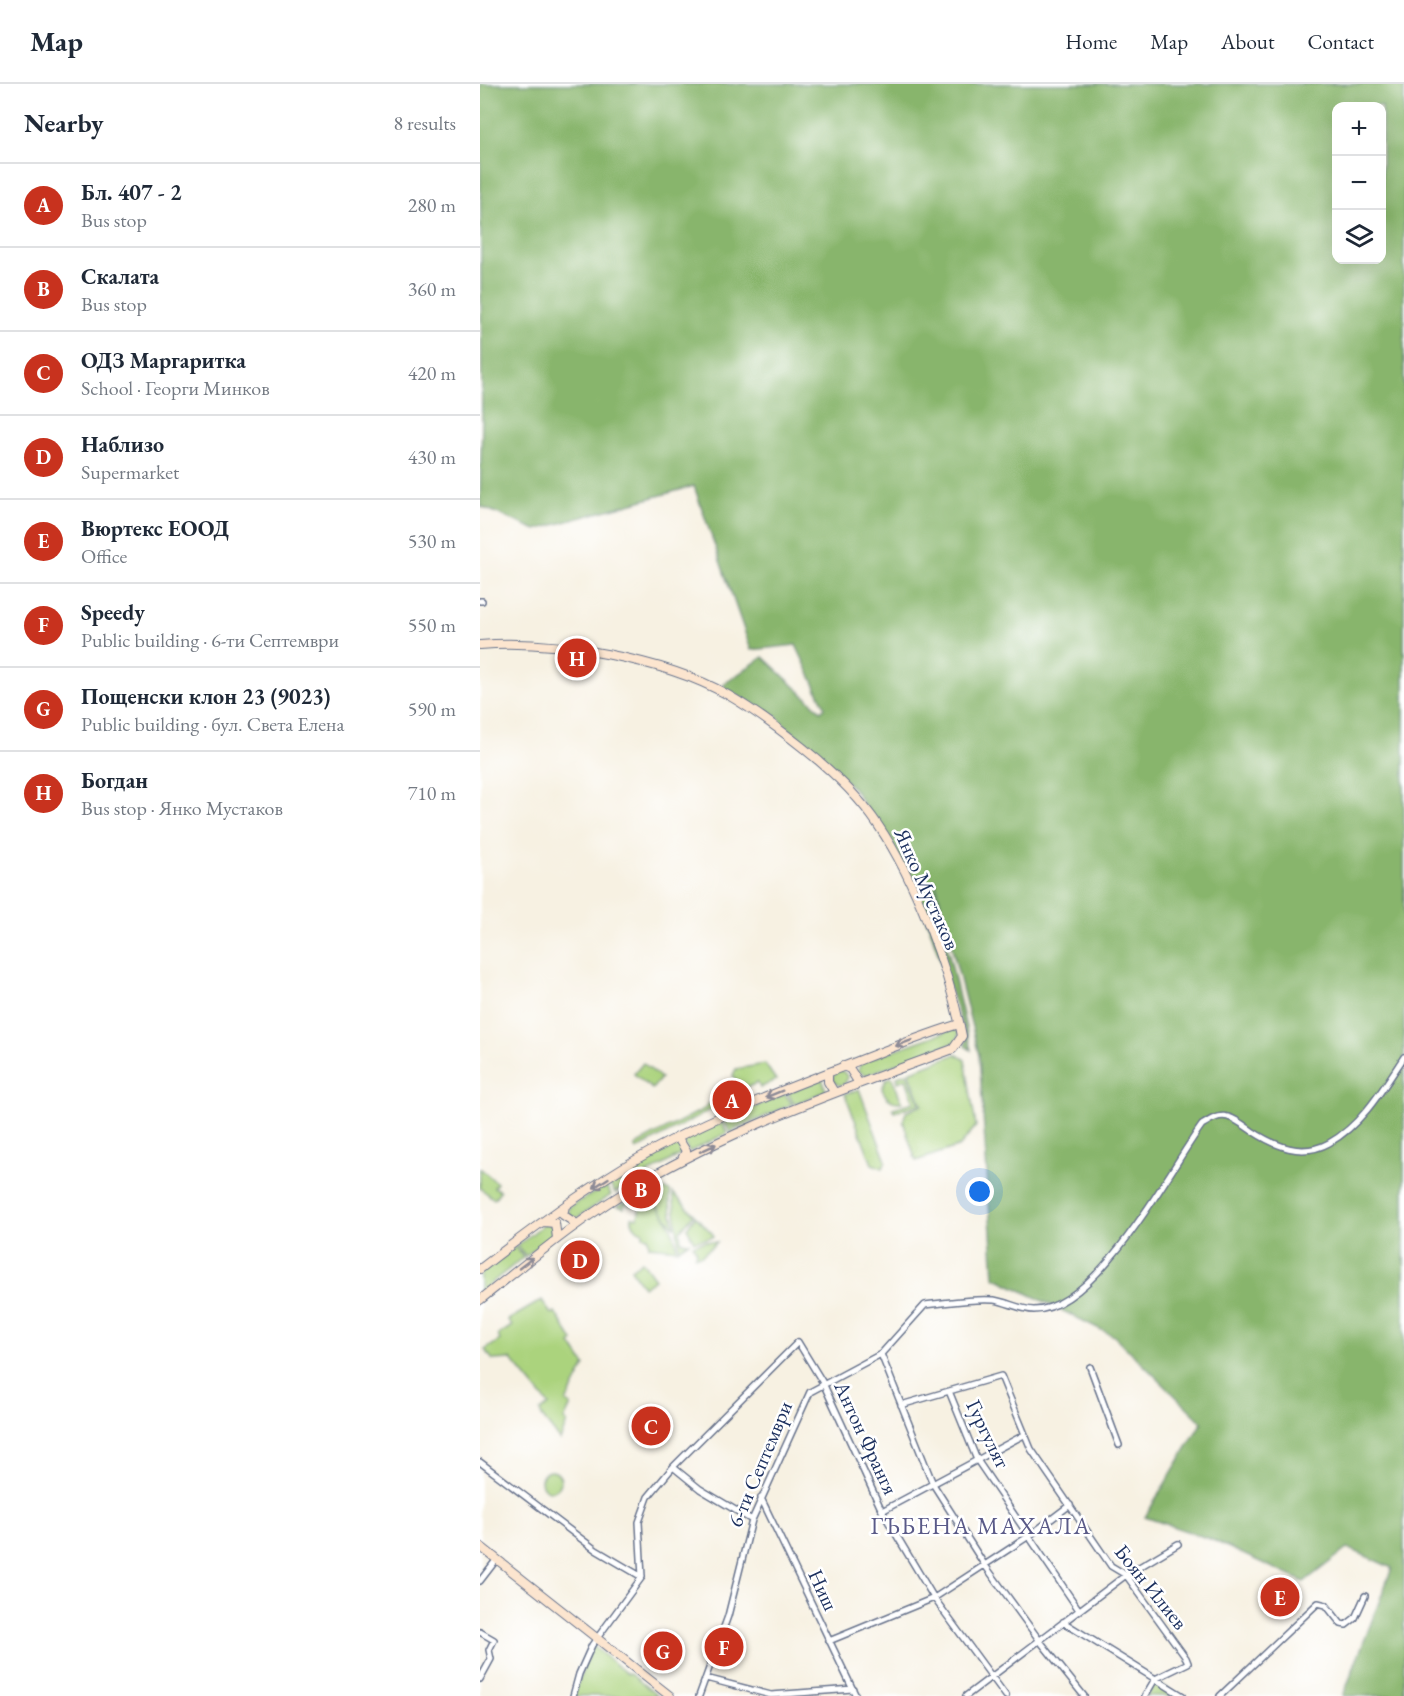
<!DOCTYPE html>
<html lang="en">
<head>
<meta charset="utf-8">
<style>
  :root { --surface:#fff; --page:#f6f6f7; --text:#1f2937; --muted:#747a83; --line:#e0e1e3; --accent:#c8321e }
  body { margin:0; font-family:"EB Garamond",serif; background:var(--page); color:var(--text) }
  .controls { position:absolute; right:18px; top:18px; display:grid; overflow:hidden; border-radius:12px; box-shadow:0 6px 24px #0002 }
  .controls button { width:54px; height:54px; display:grid; place-items:center; padding:0; border:0; border-bottom:2px solid var(--line); background:var(--surface); color:var(--text); font:30px sans-serif }
  .you { position:absolute; left:500px; top:1108px; width:21px; height:21px; margin:-15px; border:4px solid #fff; border-radius:50%; background:#1a73e8; box-shadow:0 0 0 9px #1a73e833 }
  .badge { display:grid; place-items:center; width:39px; height:39px; border-radius:50%; background:var(--accent); color:#fff; font-size:20px; font-weight:700 }
  .pin { position:absolute; translate:-50% -50%; border:3px solid #fff; box-shadow:0 2px 6px #0006 }
  .list { margin:0; padding:0; list-style:none }
  h2 { display:flex; justify-content:space-between; align-items:center; height:78px; margin:0; padding:0 24px; font-size:26px }
  h2 small { font-size:20px; font-weight:400; color:var(--muted) }
  .list li { display:grid; grid-template-columns:39px 1fr auto; gap:18px; align-items:center; box-sizing:border-box; height:84px; padding:0 24px; border-top:2px solid var(--line) }
  .list b { display:block; font-size:22px; white-space:nowrap }
  .list p { margin:0; font-size:20px; white-space:nowrap; color:var(--muted) }
  .list em { font-size:20px; font-style:normal; color:var(--muted) }
  .icon { flex:none; width:33px; height:33px; fill:none; stroke:currentColor; stroke-width:2; stroke-linecap:round; stroke-linejoin:round }
  .map { position:relative; flex:none; width:924px; height:1612px; overflow:hidden }
  header { display:flex; align-items:center; gap:36px; box-sizing:border-box; height:84px; padding:0 30px; background:var(--surface); border-bottom:2px solid var(--line) }
  header strong { font-size:28px }
  nav { display:flex; gap:33px; margin-inline-start:auto; font-size:21px }
  main { display:flex }
  aside { flex:1; background:var(--surface) }
  .map>svg:first-child { display:block }
  .green { fill:#abd37d; stroke:#63816e; stroke-width:1.5 }
  .forest { fill:#88b56c; stroke:#527265; stroke-width:1.5; fill-rule:evenodd }
  .lines { fill:none; stroke-linecap:round; stroke-linejoin:round }
  .street-casing { stroke:#68738c; stroke-width:8 }
  .secondary-casing { stroke:#68738c; stroke-width:10 }
  .street { stroke:#fff; stroke-width:5 }
  .secondary { stroke:#fce5cf; stroke-width:8 }
  .oneway { stroke:#8c8a96 }
  .labels { text-anchor:middle; stroke-width:5; stroke-linejoin:round; paint-order:stroke }
  .street-label { font-size:21px; fill:#1b2f5e; stroke:#fff }
  .quarter-label { font-size:24px; letter-spacing:1.5px; fill:#5a5a88; stroke:#fff }
</style>
</head>
<body>
<header>
<strong>Map</strong>
<nav><a>Home</a><a>Map</a><a>About</a><a>Contact</a></nav>
</header>
<main>
<aside>
<h2>Nearby<small>8 results</small></h2>
<ul class="list">
<li><span class="badge">A</span><div><b>Бл. 407 - 2</b><p>Bus stop</p></div><em>280 m</em></li>
<li><span class="badge">B</span><div><b>Скалата</b><p>Bus stop</p></div><em>360 m</em></li>
<li><span class="badge">C</span><div><b>ОДЗ Маргаритка</b><p>School · Георги Минков</p></div><em>420 m</em></li>
<li><span class="badge">D</span><div><b>Наблизо</b><p>Supermarket</p></div><em>430 m</em></li>
<li><span class="badge">E</span><div><b>Вюртекс ЕООД</b><p>Office</p></div><em>530 m</em></li>
<li><span class="badge">F</span><div><b>Speedy</b><p>Public building · 6-ти Септември</p></div><em>550 m</em></li>
<li><span class="badge">G</span><div><b>Пощенски клон 23 (9023)</b><p>Public building · бул. Света Елена</p></div><em>590 m</em></li>
<li><span class="badge">H</span><div><b>Богдан</b><p>Bus stop · Янко Мустаков</p></div><em>710 m</em></li>
</ul>
</aside>
<div class="map">
<svg width="924" height="1612" viewBox="0 0 924 1612">
  <rect width="100%" height="100%" fill="#fff"/>
  <filter id="ink" filterUnits="userSpaceOnUse"><feTurbulence type="fractalNoise" baseFrequency=".0167" numOctaves="2"/><feDisplacementMap in="SourceGraphic" scale="12" xChannelSelector="R" yChannelSelector="G"/><feConvolveMatrix kernelMatrix="1 2 1 2 8 2 1 2 1" color-interpolation-filters="sRGB"/></filter>
  <filter id="wash" filterUnits="userSpaceOnUse"><feTurbulence type="fractalNoise" baseFrequency=".008" numOctaves="4" result="noise"/><feDisplacementMap in="SourceGraphic" scale="24" xChannelSelector="R" yChannelSelector="G"/><feGaussianBlur stdDeviation="1.35" result="paint"/><feColorMatrix in="noise" values="0 0 0 0 0 0 0 0 0 0 0 0 0 0 0 0 0 1.4 0 .05"/><feComposite in="paint" operator="in"/></filter>
  <g filter="url(#wash)">
    <rect width="100%" height="100%" fill="#f7f1e2"/>
    <path class="green" d="M 473,945 L 479,949 L 476,958 L 386,991 L 378,987 L 381,978 Z
      M 476,970 L 485,976 L 496,1042 L 480,1062 L 436,1077 L 423,1037 L 426,1028 L 442,1021 L 429,988 Z
      M 163,979 L 181,994 L 172,1005 L 154,990 Z
      M 285,980 L 296,996 L 280,1004 L 278,999 L 259,1006 L 253,991 L 256,985 Z
      M353 994a7 7 0 1 1 14 0a7 7 0 1 1-14 0Z
      M 427,989 L 440,1020 L 414,1028 L 413,1024 L 434,1018 L 426,995 L 418,998 L 417,992 Z
      M 412,993 L 422,1018 C 411,1019 406,1014 402,1005 L 406,995 Z
      M 342,994 L 346,1007 L 314,1020 L 308,1009 Z
      M 379,1005 L 406,1077 L 403,1084 L 392,1080 L 365,1010 Z
      M 242,1006 L 246,1009 L 252,1006 L 254,1013 L 156,1066 L 155,1063 L 159,1059 L 224,1025 Z
      M 305,1010 L 312,1020 L 250,1048 L 244,1036 Z
      M 242,1038 L 247,1049 L 209,1068 L 202,1056 Z
      M 198,1060 L 203,1067 L 200,1071 L 135,1109 L 129,1099 Z
      M 0,1084 L 17,1099 L 14,1103 L 20,1107 L 14,1115 L 0,1104 Z
      M 126,1102 L 131,1111 L 97,1134 L 89,1132 L 89,1123 Z
      M 174,1103 L 190,1107 L 190,1120 L 195,1144 L 175,1119 L 165,1114 L 163,1110 Z
      M 193,1109 L 214,1130 L 200,1147 L 201,1157 L 209,1158 L 199,1165 Z
      M 160,1112 L 162,1115 C 184,1119 194,1147 197,1165 L 169,1162 L 168,1153 L 163,1152 L 163,1148 C 158,1147 151,1141 152,1133 L 158,1134 L 160,1123 L 145,1120 L 144,1124 L 137,1122 Z
      M 215,1132 L 233,1150 L 233,1153 L 214,1157 L 207,1144 Z
      M 64,1140 L 72,1141 L 72,1151 L 46,1172 L 37,1162 Z
      M 225,1157 L 237,1158 L 222,1171 L 215,1172 L 217,1168 L 213,1161 Z
      M 35,1163 L 44,1173 L 0,1208 L 0,1190 Z
      M 162,1177 L 175,1195 L 163,1203 L 151,1185 Z
      M 62,1216 L 71,1230 L 75,1228 L 93,1257 L 91,1260 L 105,1281 L 86,1318 L 91,1321 L 84,1336 L 87,1338 L 80,1356 L 62,1333 L 60,1327 L 69,1321 L 31,1275 L 13,1276 L 5,1266 L 20,1256 L 18,1251 L 32,1242 L 28,1236 Z
      M61 1397a10 10 0 1 1 20 0a10 10 0 1 1-20 0Z
      M 112,1561 L 146,1589 L 152,1591 L 178,1612 L 93,1612 Z
      M 676,1598 L 699,1612 L 666,1612 Z"/>
    <path class="forest" d="M 0,0 L 924,0 L 924,1612 L 863,1612 L 912,1484 L 868,1464 L 824,1498 L 730,1455 L 665,1433 L 722,1338 L 634,1252 L 514,1193 L 499,971 L 455,796 L 463,844 L 491,966 L 485,962 L 486,954 L 450,845 L 430,797 L 374,705 L 294,631 L 245,605 L 244,600 L 283,573 L 341,627 L 345,623 L 316,561 L 271,566 L 214,402 L 56,446 L 0,422 L 2,338 ZM 856,22 L 902,22 L 902,176 L 856,176 Z"/>
  </g>
  <g filter="url(#ink)">
    <g class="lines">
      <g class="street-casing">
        <path id="street" d="M 0,517 L 2,517
          M 401,1270 L 453,1400 L 504,1480 L 560,1557 L 604,1612
          M 610,1283 L 639,1361
          M 469,1307 L 497,1376 L 599,1526
          M 421,1321 L 521,1292 L 551,1365 L 631,1482 L 646,1491 L 706,1574 L 708,1579 L 675,1595 L 665,1612
          M 0,1378 L 116,1466 L 162,1493
          M 193,1383 L 220,1405 L 272,1436
          M 281,1414 L 376,1612
          M 402,1427 L 544,1351
          M 0,1497 L 17,1475
          M 583,1538 L 703,1612
          M 0,1548 L 14,1556 L 9,1566 L 11,1575 L 0,1595
          M 349,1557 L 454,1514 L 549,1452 L 590,1421
          M 226,1594 L 291,1611 L 373,1605
          M 93,1612 L 99,1590 L 112,1561 L 162,1493 L 159,1438 L 168,1413 L 193,1383 L 318,1258 L 343,1299 L 402,1427 L 454,1514 L 526,1612
          M 219,1612 L 248,1532 L 272,1436 L 330,1308 L 401,1270 L 445,1221 C 467,1219 493,1214 514,1216 C 527,1218 541,1226 554,1226 C 617,1226 689,1086 722,1041 C 730,1036 739,1030 748,1033 C 756,1035 765,1042 772,1047 C 795,1062 822,1074 849,1059 C 882,1041 904,1003 924,973
          M 486,1612 L 646,1491 L 698,1460
          M 740,1612 L 838,1519 L 846,1521 L 861,1540 L 866,1541 L 875,1534 L 885,1512"/>
      </g>
      <g class="secondary-casing">
        <path id="secondary" d="M 0,561 C 72,555 185,575 248,611 C 274,626 298,644 322,663 C 351,686 378,711 398,741 C 436,797 469,886 482,952 L 473,965 C 367,1004 260,1041 162,1098 C 104,1131 53,1174 0,1216
          M 363,982 L 370,985 L 378,998
          M 348,989 L 348,998 L 354,1008
          M 198,1054 L 206,1067 L 202,1075
          M 85,1122 L 83,1131 L 97,1140
          M 63,1138 L 75,1139 L 77,1154
          M 0,1185 C 50,1146 102,1107 157,1075 C 217,1040 282,1014 347,989 C 391,972 434,954 479,940
          M 0,1462 L 190,1612"/>
      </g>
      <use href="#street" class="street"/>
      <use href="#secondary" class="secondary"/>
    </g>
    <defs><path id="oneway-shaft" d="M-6 0H5M1.5-3L5.5 0L1.5 3" fill="none" stroke-width="1.6" stroke-linecap="round" stroke-linejoin="round" transform="scale(1.5)"/></defs>
    <g class="oneway">
      <use href="#oneway-shaft" transform="translate(424 959) rotate(160)"/>
      <use href="#oneway-shaft" transform="translate(294 1010) rotate(158)"/>
      <use href="#oneway-shaft" transform="translate(228 1064) rotate(-25)"/>
      <use href="#oneway-shaft" transform="translate(121 1099) rotate(147)"/>
      <use href="#oneway-shaft" transform="translate(46 1179) rotate(-38)"/>
    </g>
  </g>
  <g class="labels">
    <g class="street-label">
      <text transform="translate(447 805) rotate(66)" y="7">Янко Мустаков</text>
      <text transform="translate(508 1350) rotate(64)" y="7">Гургулят</text>
      <text transform="translate(386 1354) rotate(65)" y="7">Антон Франгя</text>
      <text transform="translate(280 1380) rotate(-67)" y="7">6-ти Септември</text>
      <text transform="translate(671 1503) rotate(51)" y="7">Боян Илиев</text>
      <text transform="translate(343 1506) rotate(65)" y="7">Ниш</text>
    </g>
    <g class="quarter-label">
      <text x="501" y="1450">ГЪБЕНА МАХАЛА</text>
    </g>
  </g>
</svg>
<div class="controls">
<button>+</button>
<button>−</button>
<button><svg class="icon" aria-label="layers" viewBox="0 0 24 24"><path d="M12 4l9 5-9 5-9-5zM3 14l9 5 9-5"/></svg></button>
</div>
<div class="you"></div>
<div class="pin badge" style="left:252px;top:1016px">A</div>
<div class="pin badge" style="left:161px;top:1105px">B</div>
<div class="pin badge" style="left:171px;top:1342px">C</div>
<div class="pin badge" style="left:100px;top:1176px">D</div>
<div class="pin badge" style="left:800px;top:1513px">E</div>
<div class="pin badge" style="left:244px;top:1563px">F</div>
<div class="pin badge" style="left:183px;top:1567px">G</div>
<div class="pin badge" style="left:97px;top:574px">H</div>
</div>
</main>
</body>
</html>
